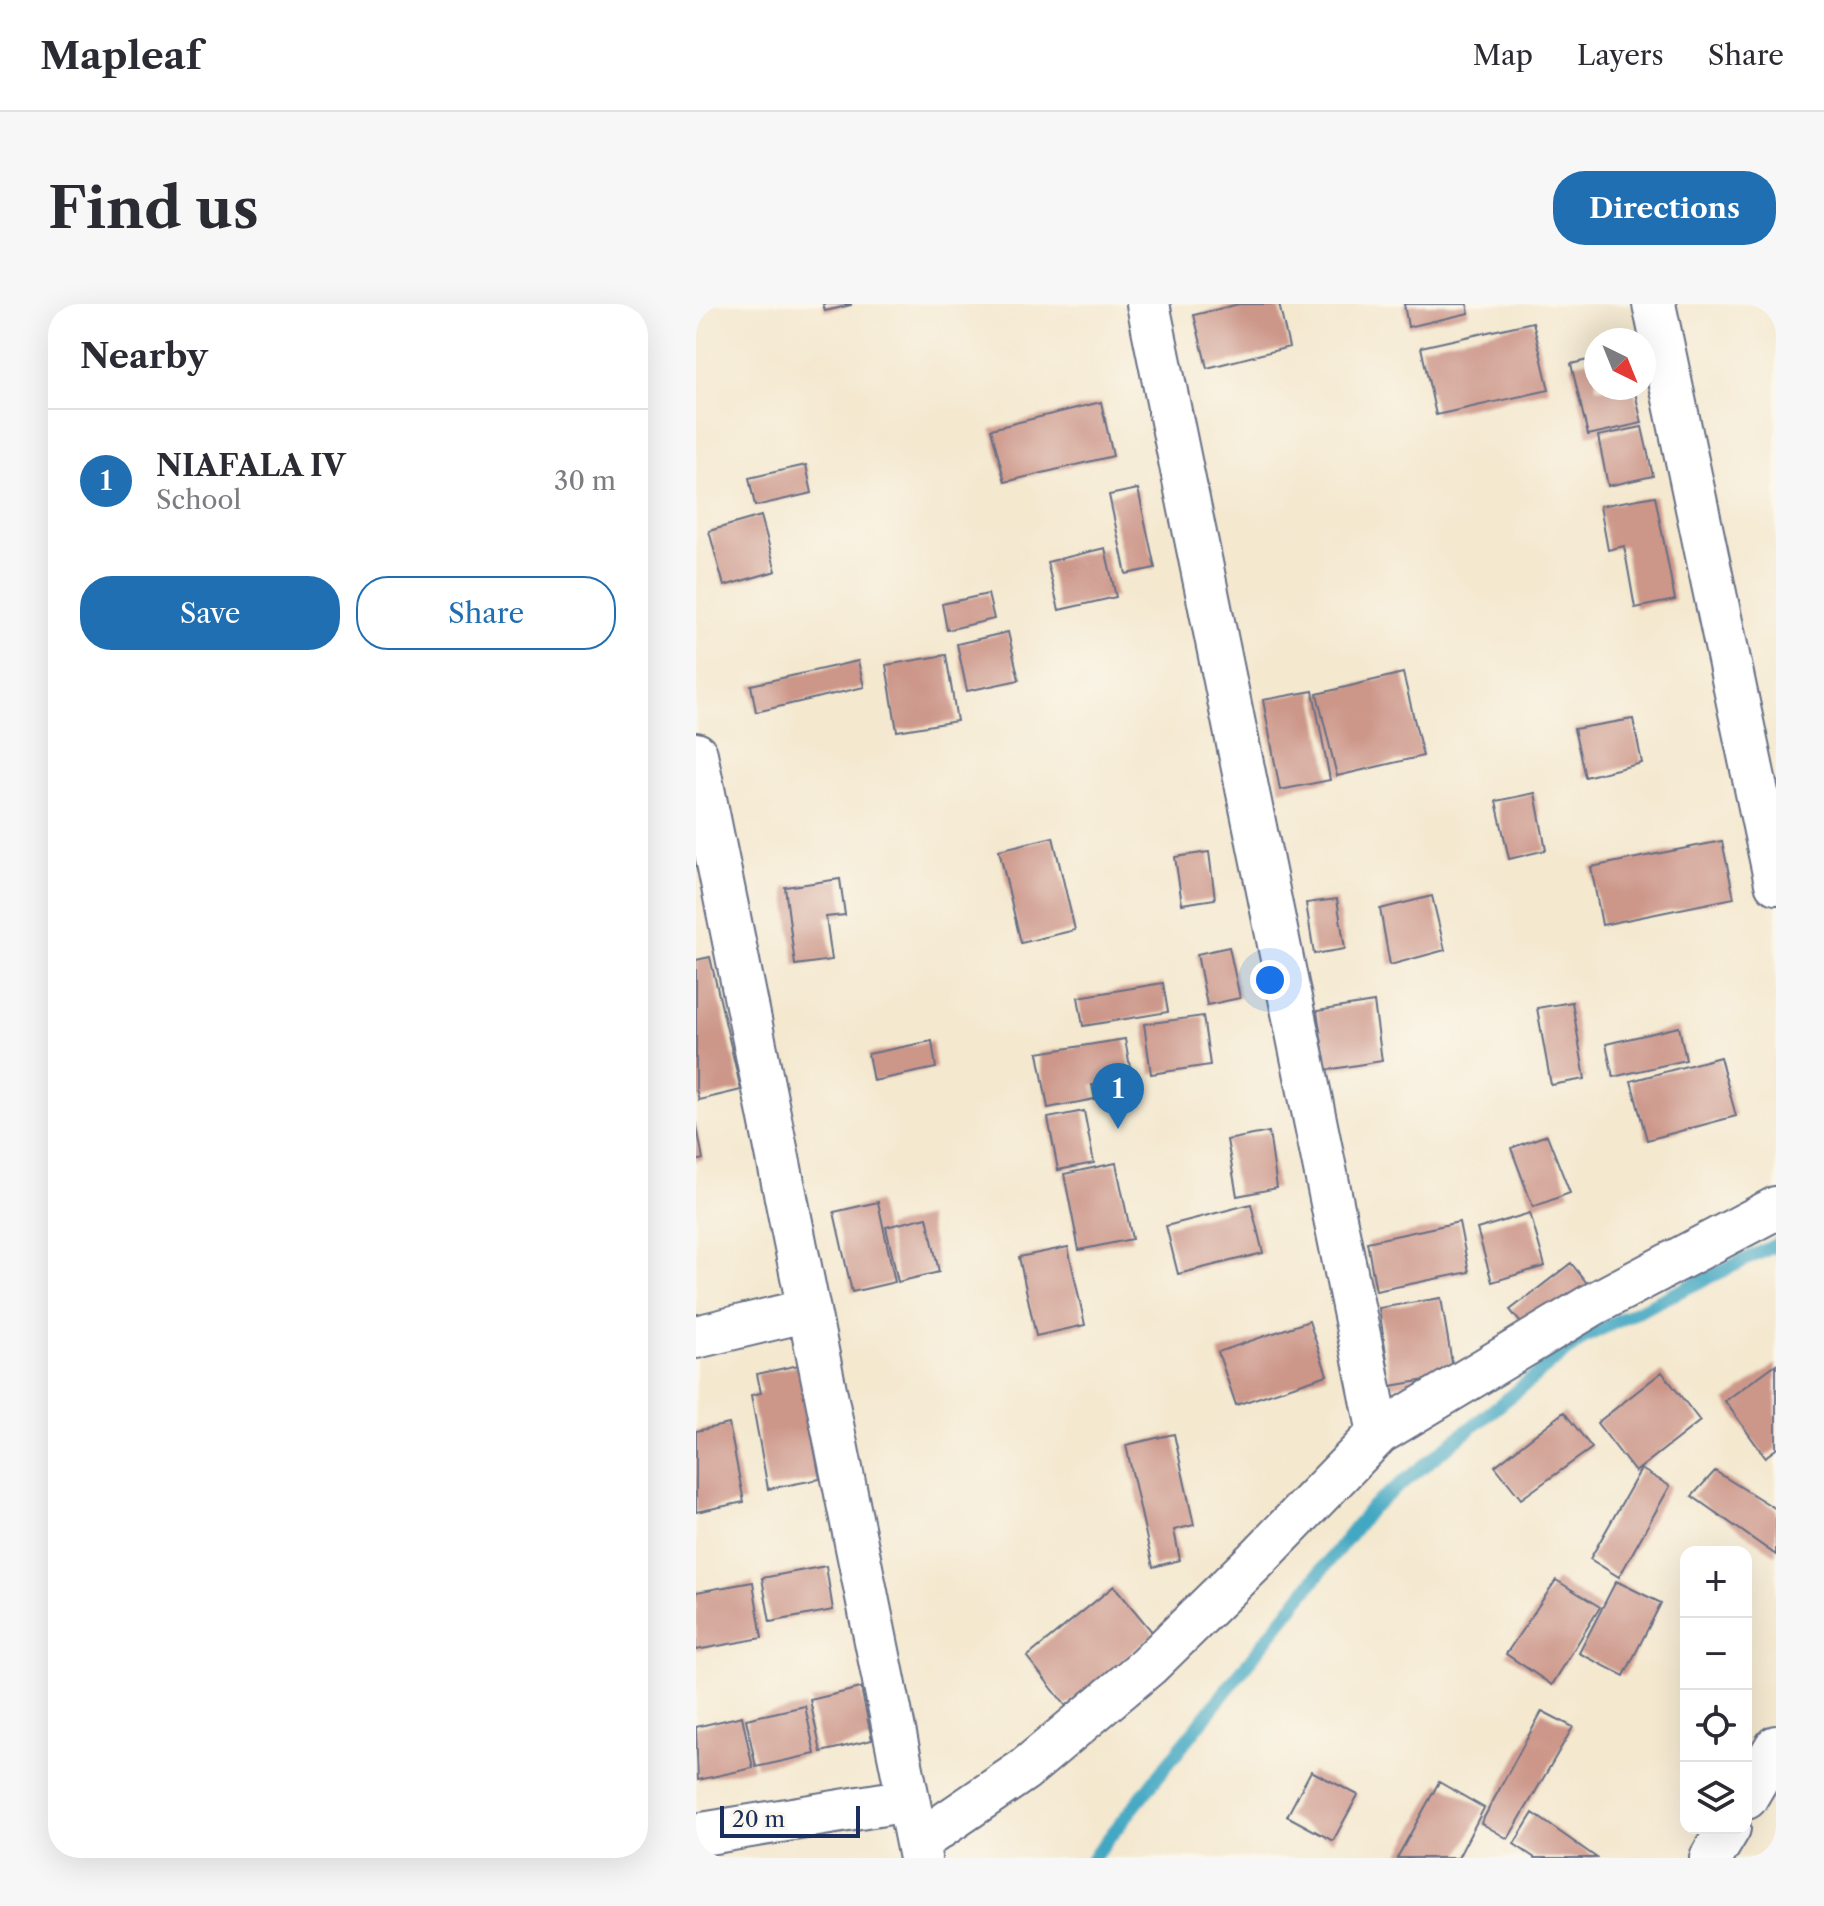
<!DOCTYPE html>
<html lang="en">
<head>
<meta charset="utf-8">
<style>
  :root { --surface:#fff; --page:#f7f7f7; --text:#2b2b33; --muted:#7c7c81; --line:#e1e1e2; --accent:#1f6fb2 }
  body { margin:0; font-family:"Libre Caslon Text",serif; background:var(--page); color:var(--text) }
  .controls { position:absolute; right:24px; bottom:24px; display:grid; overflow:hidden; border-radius:16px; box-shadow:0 8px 32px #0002 }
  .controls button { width:72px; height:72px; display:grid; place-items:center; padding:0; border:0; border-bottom:2px solid var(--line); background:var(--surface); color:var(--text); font:40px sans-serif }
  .compass { position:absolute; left:888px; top:24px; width:72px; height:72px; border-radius:50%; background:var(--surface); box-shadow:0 8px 32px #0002; rotate:137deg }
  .scale { position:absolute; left:24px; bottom:20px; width:140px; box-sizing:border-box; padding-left:8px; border:4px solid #1b2f5e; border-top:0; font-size:22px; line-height:28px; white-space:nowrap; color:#1b2f5e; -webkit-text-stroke:6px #fbf7ec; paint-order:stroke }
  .you { position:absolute; left:574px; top:676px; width:28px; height:28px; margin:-20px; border:6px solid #fff; border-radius:50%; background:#1a73e8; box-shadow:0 0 0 12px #1a73e833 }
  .badge { display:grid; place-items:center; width:52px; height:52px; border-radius:50%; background:var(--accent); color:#fff; font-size:26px; font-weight:700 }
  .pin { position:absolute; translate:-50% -66px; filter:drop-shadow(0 2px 4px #0008) }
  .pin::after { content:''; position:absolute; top:42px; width:28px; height:24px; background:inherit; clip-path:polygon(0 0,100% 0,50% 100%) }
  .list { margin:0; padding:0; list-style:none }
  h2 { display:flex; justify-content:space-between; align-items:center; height:104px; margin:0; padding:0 32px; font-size:34px }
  h2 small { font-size:26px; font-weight:400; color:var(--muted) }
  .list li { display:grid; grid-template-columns:52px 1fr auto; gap:24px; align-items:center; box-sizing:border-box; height:144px; padding:0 32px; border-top:2px solid var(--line) }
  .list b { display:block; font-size:30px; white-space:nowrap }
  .list p { margin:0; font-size:26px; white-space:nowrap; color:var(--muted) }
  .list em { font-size:26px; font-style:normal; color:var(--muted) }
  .actions { display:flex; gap:16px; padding:24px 32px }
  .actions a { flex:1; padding:18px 0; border:2px solid var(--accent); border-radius:32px; text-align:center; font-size:28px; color:var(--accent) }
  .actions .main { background:var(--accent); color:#fff }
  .icon { flex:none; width:44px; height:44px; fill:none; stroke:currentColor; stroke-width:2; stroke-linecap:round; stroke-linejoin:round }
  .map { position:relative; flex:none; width:1080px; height:1554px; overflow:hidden; border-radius:32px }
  header { display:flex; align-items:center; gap:48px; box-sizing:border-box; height:112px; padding:0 40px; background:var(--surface); border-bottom:2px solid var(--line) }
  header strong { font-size:38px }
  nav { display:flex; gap:44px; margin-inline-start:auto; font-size:28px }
  .intro { display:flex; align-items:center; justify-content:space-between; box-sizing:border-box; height:192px; padding:0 48px }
  h1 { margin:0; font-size:56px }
  .button { padding:20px 36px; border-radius:32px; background:var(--accent); color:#fff; font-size:28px; font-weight:700 }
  main { display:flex; gap:48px; padding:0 48px }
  aside { flex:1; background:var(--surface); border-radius:32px; box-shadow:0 8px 32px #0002 }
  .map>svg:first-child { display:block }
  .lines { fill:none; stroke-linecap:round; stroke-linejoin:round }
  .stream { stroke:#42a7c2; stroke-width:14 }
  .building { fill:#cc9689 }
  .street-casing { stroke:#677086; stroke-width:46 }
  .street { stroke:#fff; stroke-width:42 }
</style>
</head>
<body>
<header>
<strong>Mapleaf</strong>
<nav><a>Map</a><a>Layers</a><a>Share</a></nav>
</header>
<div class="intro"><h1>Find us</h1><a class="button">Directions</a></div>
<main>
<aside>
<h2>Nearby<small></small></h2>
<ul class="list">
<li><span class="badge">1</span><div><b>NIAFALA IV</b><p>School</p></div><em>30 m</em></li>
</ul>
<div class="actions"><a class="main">Save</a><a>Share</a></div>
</aside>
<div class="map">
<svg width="1080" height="1554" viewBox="0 0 1080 1554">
  <rect width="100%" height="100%" fill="#fbf7ec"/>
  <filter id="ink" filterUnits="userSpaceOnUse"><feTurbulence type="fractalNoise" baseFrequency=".0125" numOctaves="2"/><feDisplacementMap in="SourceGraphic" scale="16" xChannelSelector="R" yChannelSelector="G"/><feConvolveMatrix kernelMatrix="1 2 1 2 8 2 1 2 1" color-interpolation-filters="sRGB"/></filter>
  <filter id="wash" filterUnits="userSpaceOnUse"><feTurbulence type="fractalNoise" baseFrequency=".006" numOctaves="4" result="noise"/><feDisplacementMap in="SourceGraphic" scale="32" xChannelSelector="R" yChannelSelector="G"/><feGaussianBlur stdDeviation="1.8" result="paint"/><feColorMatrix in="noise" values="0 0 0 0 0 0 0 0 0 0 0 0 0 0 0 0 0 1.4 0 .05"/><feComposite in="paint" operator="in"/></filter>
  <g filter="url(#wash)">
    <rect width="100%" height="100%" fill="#f4e8cf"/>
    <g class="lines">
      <path class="stream" d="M 397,1554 L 675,1204 L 888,1033 L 1080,941"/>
    </g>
    <g id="blocks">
      <path class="building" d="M 127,0 L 155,0 L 155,1 L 129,7 Z
        M 543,0 L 583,0 L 593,43 L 511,64 L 498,11 Z
        M 708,0 L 771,0 L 773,9 L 712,23 Z
        M 837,18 L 853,86 L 740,111 L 725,43 Z
        M 900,54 L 900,84 L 938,84 L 946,119 L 892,131 L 875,60 Z
        M 405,98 L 417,152 L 309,178 L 295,125 Z
        M 946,123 L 957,172 L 912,182 L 902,132 Z
        M 110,161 L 116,189 L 59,202 L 53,174 Z
        M 442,185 L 459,264 L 430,270 L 413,191 Z
        M 959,192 L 979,296 L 939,304 L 928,242 L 912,246 L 904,202 Z
        M 65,212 L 80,267 L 28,282 L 13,227 Z
        M 409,244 L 420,293 L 363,306 L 351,258 Z
        M 292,290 L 298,315 L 251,326 L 246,300 Z
        M 312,328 L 323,376 L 271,387 L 261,340 Z
        M 250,351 L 261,417 L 201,427 L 190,361 Z
        M 162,357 L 168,383 L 60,408 L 55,381 Z
        M 707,369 L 727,452 L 641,472 L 621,390 Z
        M 617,387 L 634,476 L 584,486 L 567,396 Z
        M 937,415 L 946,459 L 889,473 L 878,425 Z
        M 839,489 L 850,546 L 813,555 L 800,497 Z
        M 357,533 L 379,626 L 325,639 L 303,546 Z
        M 1026,537 L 1038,594 L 906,621 L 895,563 Z
        M 513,548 L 519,595 L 486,600 L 479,553 Z
        M 144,575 L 149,611 L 130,613 L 136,656 L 99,661 L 89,583 Z
        M 736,592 L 749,646 L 694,661 L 684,605 Z
        M 641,595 L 649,645 L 618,650 L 610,599 Z
        M 533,643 L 544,694 L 511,701 L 501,650 Z
        M 14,653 L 45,786 L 3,796 L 0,785 L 0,656 Z
        M 467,679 L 472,708 L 387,722 L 382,693 Z
        M 678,698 L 686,757 L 630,766 L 621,707 Z
        M 876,698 L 889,775 L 855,781 L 841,704 Z
        M 507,712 L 514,761 L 455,770 L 448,720 Z
        M 983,723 L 990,756 L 917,773 L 910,740 Z
        M 429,735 L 436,774 L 396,781 L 399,795 L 352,804 L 342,749 Z
        M 236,737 L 240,764 L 177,777 L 172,750 Z
        M 1024,753 L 1040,812 L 951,836 L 935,777 Z
        M 388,807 L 398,859 L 362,866 L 352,814 Z
        M 0,817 L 7,855 L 0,857 Z
        M 573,828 L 581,884 L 541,892 L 531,836 Z
        M 851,831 L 874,889 L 837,903 L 815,844 Z
        M 420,859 L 436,935 L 383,946 L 368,870 Z
        M 182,898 L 199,978 L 156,988 L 138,908 Z
        M 555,900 L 567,949 L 482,970 L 470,922 Z
        M 834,909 L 849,962 L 796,978 L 781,925 Z
        M 231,913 L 243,968 L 202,978 L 190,923 Z
        M 763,918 L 773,968 L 680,987 L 671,938 Z
        M 372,943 L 389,1021 L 340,1032 L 323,953 Z
        M 875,959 L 894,983 L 834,1030 L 814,1006 Z
        M 745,994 L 758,1071 L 695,1082 L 683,1004 Z
        M 613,1017 L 631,1071 L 540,1101 L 522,1048 Z
        M 1080,1060 L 1080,1145 L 1069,1153 L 1029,1097 Z
        M 103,1061 L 124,1175 L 72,1185 L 55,1091 L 65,1089 L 61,1070 Z
        M 966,1068 L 1004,1117 L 939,1168 L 901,1119 Z
        M 868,1108 L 896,1144 L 825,1195 L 799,1162 Z
        M 33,1120 L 48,1198 L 0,1208 L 0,1127 Z
        M 478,1130 L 498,1221 L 478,1226 L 484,1256 L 457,1263 L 430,1141 Z
        M 945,1165 L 974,1182 L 923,1273 L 894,1255 Z
        M 1019,1167 L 1080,1205 L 1080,1251 L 996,1192 Z
        M 130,1262 L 137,1306 L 74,1318 L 66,1274 Z
        M 860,1276 L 904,1303 L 856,1381 L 810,1350 Z
        M 920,1277 L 965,1299 L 928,1372 L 883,1349 Z
        M 57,1278 L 66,1334 L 0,1346 L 0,1288 Z
        M 418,1282 L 458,1330 L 370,1402 L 331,1353 Z
        M 165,1384 L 176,1436 L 125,1448 L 114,1396 Z
        M 109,1402 L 119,1450 L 60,1463 L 50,1415 Z
        M 846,1407 L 877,1423 L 812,1535 L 785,1519 Z
        M 46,1412 L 57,1464 L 2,1476 L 0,1423 Z
        M 615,1467 L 662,1491 L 637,1537 L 591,1512 Z
        M 743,1478 L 788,1504 L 762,1554 L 701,1554 Z
        M 837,1509 L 901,1554 L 839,1554 L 818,1540 Z"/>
    </g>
  </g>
  <g filter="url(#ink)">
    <use href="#blocks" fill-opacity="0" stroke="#677086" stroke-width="2"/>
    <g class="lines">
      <g class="street-casing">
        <path id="street" d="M 452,0 L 683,1129
          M 958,0 L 1080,579
          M 0,450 L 224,1554
          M 0,1033 L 113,1006
          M 1050,1494 L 1080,1443
          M 0,1531 L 212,1496
          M 221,1539 L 328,1466 L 452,1362 L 562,1254 L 683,1129 L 896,1001 L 1080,904
          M 1015,1554 L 1033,1524"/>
      </g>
      <use href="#street" class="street"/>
    </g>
  </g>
</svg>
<div class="controls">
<button>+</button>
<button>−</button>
<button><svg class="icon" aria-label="locate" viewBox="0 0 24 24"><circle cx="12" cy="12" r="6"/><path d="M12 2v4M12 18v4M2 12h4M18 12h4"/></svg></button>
<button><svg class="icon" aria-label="layers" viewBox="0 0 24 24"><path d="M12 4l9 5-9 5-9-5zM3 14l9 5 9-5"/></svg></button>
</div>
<svg class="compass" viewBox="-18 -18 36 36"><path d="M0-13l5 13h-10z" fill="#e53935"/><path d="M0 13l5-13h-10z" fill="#7c7c81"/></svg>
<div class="scale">20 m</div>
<div class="you"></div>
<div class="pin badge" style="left:422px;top:825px">1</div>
</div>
</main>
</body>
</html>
